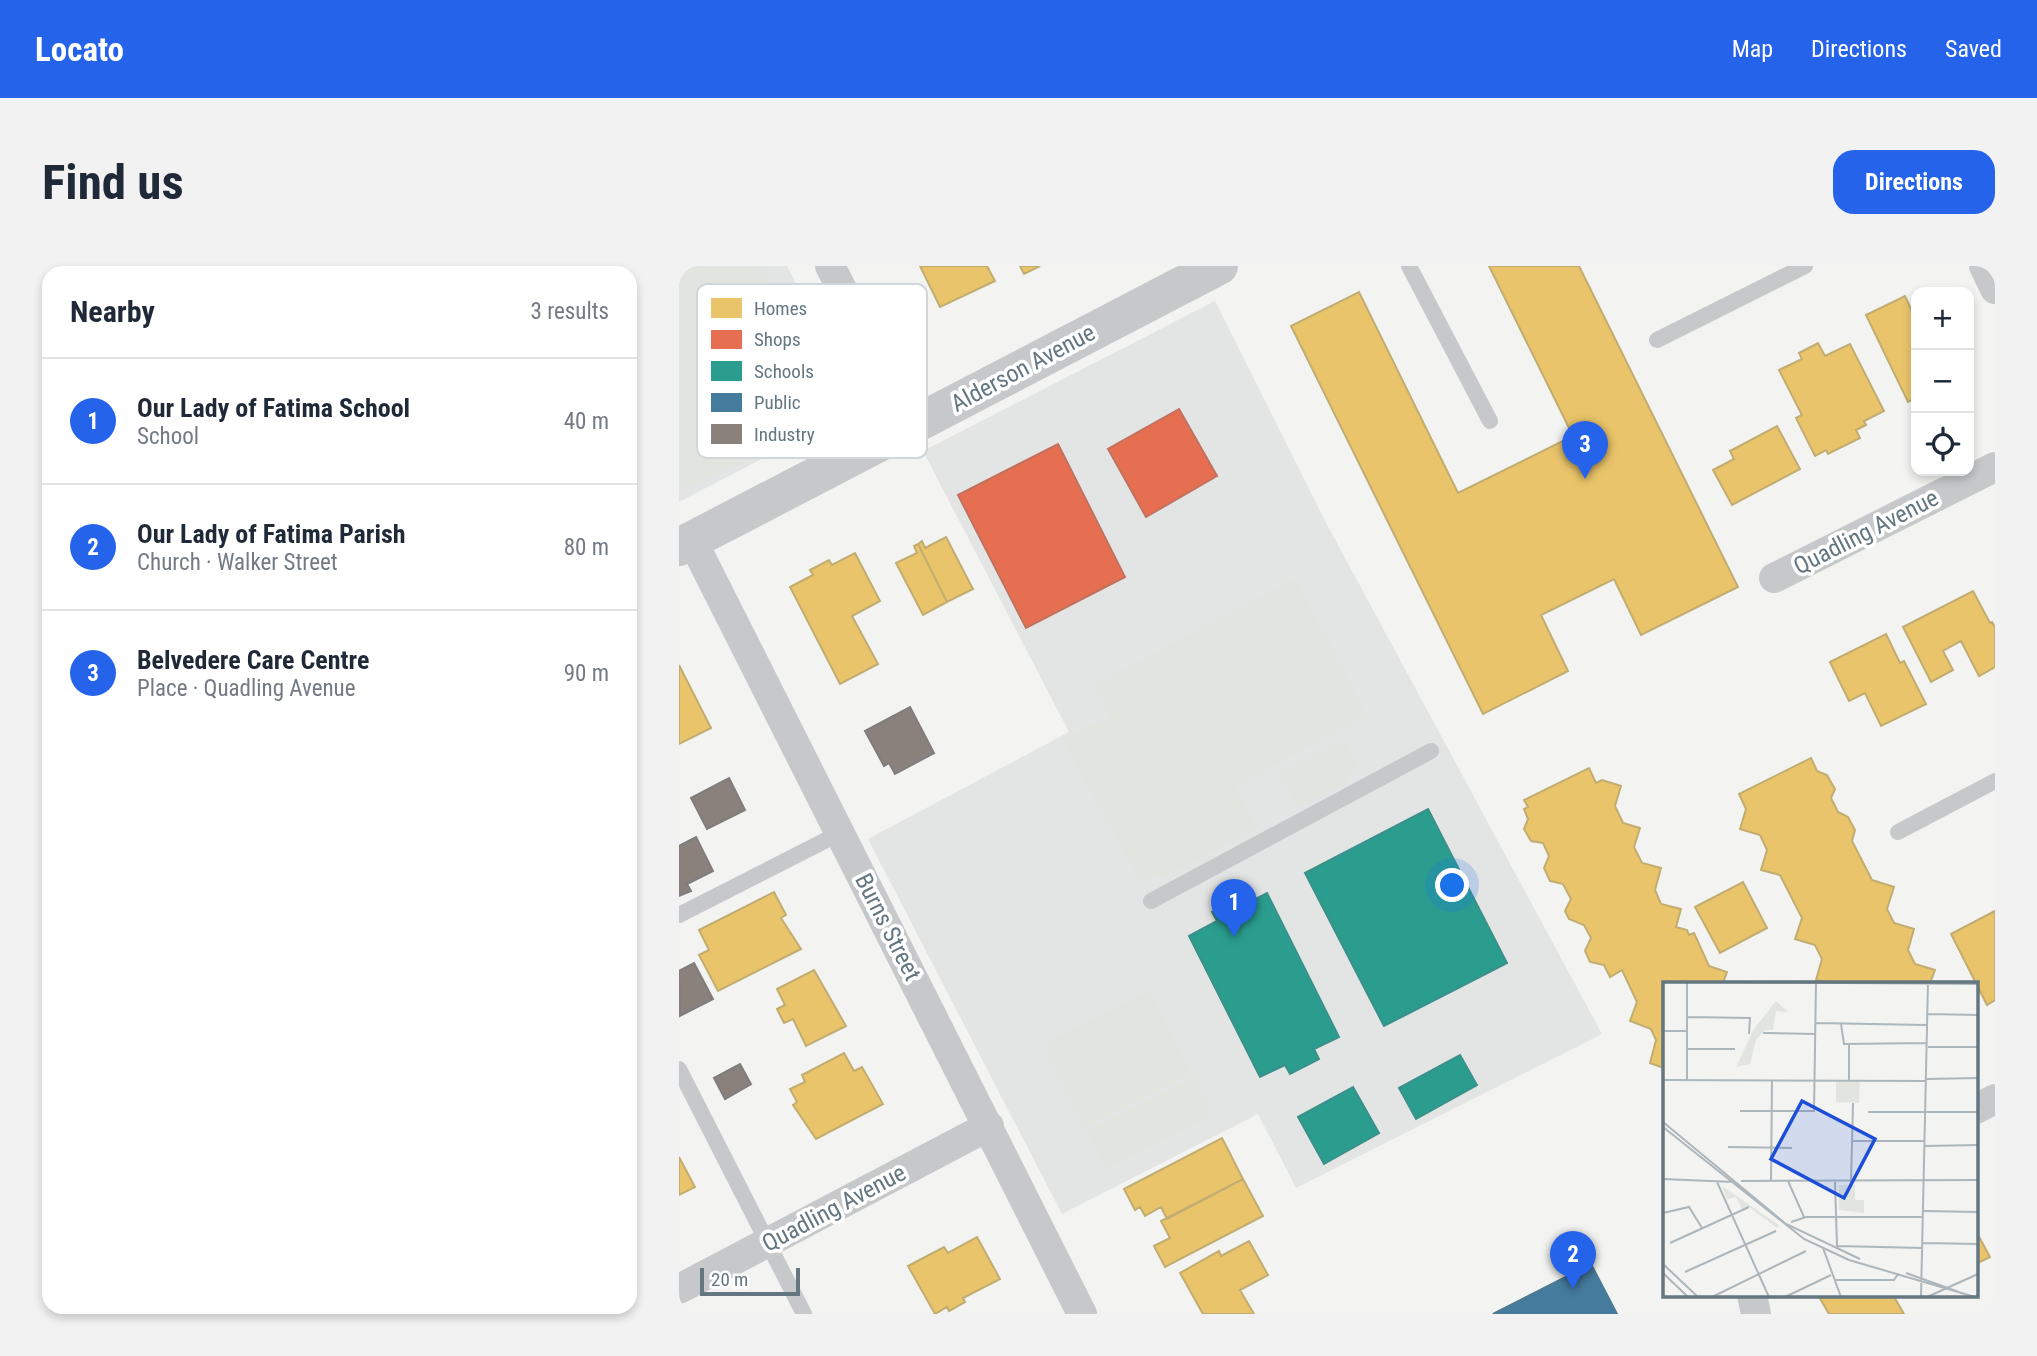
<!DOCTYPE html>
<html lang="en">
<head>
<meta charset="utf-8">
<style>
  :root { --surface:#fff; --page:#f2f2f3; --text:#1f2937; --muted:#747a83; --line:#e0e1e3; --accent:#2563eb }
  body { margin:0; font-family:"Roboto Condensed",sans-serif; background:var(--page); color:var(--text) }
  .controls { position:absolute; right:21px; top:21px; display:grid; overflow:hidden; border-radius:14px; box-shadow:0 4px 10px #0003 }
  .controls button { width:63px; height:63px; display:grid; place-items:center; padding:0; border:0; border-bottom:2px solid var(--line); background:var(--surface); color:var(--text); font:35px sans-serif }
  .scale { position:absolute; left:21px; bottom:18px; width:100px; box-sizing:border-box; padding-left:7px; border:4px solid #647680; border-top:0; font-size:19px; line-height:24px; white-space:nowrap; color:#647680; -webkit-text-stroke:5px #fff; paint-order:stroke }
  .you { position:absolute; left:774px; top:620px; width:24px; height:24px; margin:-18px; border:5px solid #fff; border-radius:50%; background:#1a73e8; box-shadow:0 0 0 10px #1a73e833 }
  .badge { display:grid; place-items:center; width:46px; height:46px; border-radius:50%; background:var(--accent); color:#fff; font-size:23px; font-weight:700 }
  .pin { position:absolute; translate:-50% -58px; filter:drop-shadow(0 2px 4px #0008) }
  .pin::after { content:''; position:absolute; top:37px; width:24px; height:21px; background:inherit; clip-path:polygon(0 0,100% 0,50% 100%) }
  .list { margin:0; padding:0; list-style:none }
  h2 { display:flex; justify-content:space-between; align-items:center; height:91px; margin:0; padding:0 28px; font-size:30px }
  h2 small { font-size:23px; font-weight:400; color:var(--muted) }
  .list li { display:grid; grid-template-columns:46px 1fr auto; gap:21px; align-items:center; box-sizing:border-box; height:126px; padding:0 28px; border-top:2px solid var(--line) }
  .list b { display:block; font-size:26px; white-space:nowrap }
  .list p { margin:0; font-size:23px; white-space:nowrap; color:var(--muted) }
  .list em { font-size:23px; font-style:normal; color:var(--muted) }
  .icon { flex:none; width:38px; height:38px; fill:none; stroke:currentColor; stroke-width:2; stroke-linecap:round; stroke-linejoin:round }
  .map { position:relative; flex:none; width:1316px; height:1048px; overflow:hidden; border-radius:21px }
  header { display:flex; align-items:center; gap:42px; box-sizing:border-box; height:98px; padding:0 35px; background:var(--accent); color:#fff }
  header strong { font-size:33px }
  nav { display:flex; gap:38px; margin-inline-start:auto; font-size:24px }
  .intro { display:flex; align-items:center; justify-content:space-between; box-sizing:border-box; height:168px; padding:0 42px }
  h1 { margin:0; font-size:49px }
  .button { padding:18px 32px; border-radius:21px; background:var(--accent); color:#fff; font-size:24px; font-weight:700 }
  main { display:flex; gap:42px; padding:0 42px }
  aside { flex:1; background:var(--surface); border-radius:21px; box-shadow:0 4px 10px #0003 }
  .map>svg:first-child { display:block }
  .built { fill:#e3e4e4 }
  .green { fill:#e2e5df }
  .homes { fill:#e9c46a; stroke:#c1ad71; stroke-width:2 }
  .shops { fill:#e76f51; stroke:#c0715f; stroke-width:2 }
  .schools { fill:#2a9d8f; stroke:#3b918a; stroke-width:2 }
  .public { fill:#457b9d; stroke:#4e7a94; stroke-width:2 }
  .industry { fill:#8a817c; stroke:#7f7e7d; stroke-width:2 }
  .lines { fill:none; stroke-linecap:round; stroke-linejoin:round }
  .service { stroke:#c7c8c9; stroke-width:16 }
  .minor { stroke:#c7c8c9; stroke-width:30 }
  .tertiary { stroke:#c7c8c9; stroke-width:38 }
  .labels { text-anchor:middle; stroke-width:7; stroke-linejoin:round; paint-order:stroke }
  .street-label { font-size:24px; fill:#647680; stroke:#fff }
  .inset-road { fill:none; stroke:#adb6ba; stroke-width:2 }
  .view { fill:#1d4ed8; fill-opacity:0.15; stroke:#1d4ed8; stroke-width:3.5 }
  .inset-edge { fill:none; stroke:#647680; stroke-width:3.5 }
  .key { fill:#fff; stroke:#d0d6d9; stroke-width:2 }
  .key-label { font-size:19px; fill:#647680 }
</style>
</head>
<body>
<header>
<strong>Locato</strong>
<nav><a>Map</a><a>Directions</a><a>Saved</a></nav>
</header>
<div class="intro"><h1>Find us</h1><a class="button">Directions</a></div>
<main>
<aside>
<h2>Nearby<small>3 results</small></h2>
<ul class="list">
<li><span class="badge">1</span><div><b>Our Lady of Fatima School</b><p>School</p></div><em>40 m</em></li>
<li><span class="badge">2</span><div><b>Our Lady of Fatima Parish</b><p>Church · Walker Street</p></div><em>80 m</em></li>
<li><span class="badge">3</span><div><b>Belvedere Care Centre</b><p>Place · Quadling Avenue</p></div><em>90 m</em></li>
</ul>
</aside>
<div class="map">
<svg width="1316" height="1048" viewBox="0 0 1316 1048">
  <rect width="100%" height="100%" fill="#f3f3f1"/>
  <path class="built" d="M 0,0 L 108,0 L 182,141 L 0,236 Z
    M 536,35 L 645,253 L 923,768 L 617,922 L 579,848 L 383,948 L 189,573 L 390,466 L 244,185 Z"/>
  <path class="green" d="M 0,0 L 82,0 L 156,148 L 0,227 Z
    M 617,312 L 688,449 L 556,521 L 578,562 L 483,612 L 480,608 L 463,618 L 382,473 L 431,451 L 415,419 Z
    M 665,474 L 680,502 L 666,509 L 670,518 L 618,542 L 599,508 Z
    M 471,724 L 512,807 L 404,861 L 363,779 Z
    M 516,811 L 535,849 L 426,903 L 407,865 Z"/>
  <path class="homes" d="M 241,0 L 308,0 L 316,15 L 261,41 Z
    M 341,0 L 361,0 L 345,8 Z
    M 810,0 L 900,0 L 1059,321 L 962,369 L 935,313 L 862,349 L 889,405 L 804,448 L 612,60 L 680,26 L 779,227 L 894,170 Z
    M 1226,30 L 1237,54 L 1237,132 L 1229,136 L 1187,49 Z
    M 1139,77 L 1146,90 L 1171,78 L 1205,145 L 1185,155 L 1187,159 L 1177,164 L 1181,172 L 1149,188 L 1147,184 L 1136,190 L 1117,152 L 1123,149 L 1100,104 L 1123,93 L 1120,87 Z
    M 1098,160 L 1121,203 L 1053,239 L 1034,204 L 1055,193 L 1051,185 Z
    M 267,271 L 294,323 L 268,336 L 239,278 L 243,275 L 246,282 Z
    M 239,278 L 268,336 L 244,349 L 217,297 L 238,287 L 235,280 Z
    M 176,287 L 201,335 L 173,350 L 199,398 L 161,418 L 111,321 L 134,309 L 131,304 L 150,294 L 153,299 Z
    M 1294,325 L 1311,357 L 1313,356 L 1316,361 L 1316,401 L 1300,410 L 1282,375 L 1264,385 L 1274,404 L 1252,416 L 1224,361 Z
    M 1207,368 L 1221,397 L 1225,395 L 1247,438 L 1202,460 L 1186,427 L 1170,435 L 1151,396 Z
    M 0,399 L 32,462 L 0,478 Z
    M 1132,492 L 1138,505 L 1148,509 L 1156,523 L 1152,532 L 1159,546 L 1169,551 L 1176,564 L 1173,575 L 1193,614 L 1215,621 L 1208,643 L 1215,657 L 1235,663 L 1229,684 L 1236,698 L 1256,704 L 1251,717 L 1150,717 L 1137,714 L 1143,693 L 1136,679 L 1116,673 L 1123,652 L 1101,609 L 1082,604 L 1088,584 L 1081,569 L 1061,563 L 1067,543 L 1060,528 Z
    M 910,502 L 917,517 L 923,514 L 942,520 L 936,540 L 944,557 L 961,562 L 955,581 L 963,597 L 982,602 L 976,624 L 982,638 L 1002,643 L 997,661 L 1008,664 L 1010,669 L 1015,667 L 1030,700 L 1048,706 L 1044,717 L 985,717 L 985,802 L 971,797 L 977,774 L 972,763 L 951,755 L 958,736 L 943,704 L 931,711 L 925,699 L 911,696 L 906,685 L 912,672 L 905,659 L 890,653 L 886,645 L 892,633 L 884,618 L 871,615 L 865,602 L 870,590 L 864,577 L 852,575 L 845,563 L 849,553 L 845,543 L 849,541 L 845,534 Z
    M 1064,616 L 1088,662 L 1041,687 L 1016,641 Z
    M 95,626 L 107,649 L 102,652 L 122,683 L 39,725 L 20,689 L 30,684 L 20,664 Z
    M 1316,645 L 1316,734 L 1308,739 L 1272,668 Z
    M 135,704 L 167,760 L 127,780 L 114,753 L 105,757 L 98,743 L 106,739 L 98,723 Z
    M 165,787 L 175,805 L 183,801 L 204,838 L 137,873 L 114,839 L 118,836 L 111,823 L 126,816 L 123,809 Z
    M 543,872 L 564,913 L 488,953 L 482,941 L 466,950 L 461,941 L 456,944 L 445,923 Z
    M 0,891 L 16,921 L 0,929 Z
    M 564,913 L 584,950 L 486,1001 L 475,980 L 491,972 L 482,955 Z
    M 1297,965 L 1311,991 L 1297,998 Z
    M 298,971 L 321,1013 L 284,1032 L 286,1036 L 270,1045 L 268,1041 L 256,1048 L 229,1000 L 265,981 L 269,987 Z
    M 570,975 L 589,1009 L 561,1024 L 575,1048 L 524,1048 L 501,1007 L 540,985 L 542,990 Z
    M 1139,1029 L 1214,1029 L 1225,1048 L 1150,1048 Z"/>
  <path class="shops" d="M 500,143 L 538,210 L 467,251 L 429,183 Z
    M 379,178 L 446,311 L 347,362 L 279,229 Z"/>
  <path class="schools" d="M 749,543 L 828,697 L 705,760 L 626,607 Z
    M 588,627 L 660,771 L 635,783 L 640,793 L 611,808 L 606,799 L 581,811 L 510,670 L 538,655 L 533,646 L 557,634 L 561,641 Z
    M 781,789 L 798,819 L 737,853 L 720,822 Z
    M 674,821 L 700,867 L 645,898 L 619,851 Z"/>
  <path class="public" d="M 912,998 L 938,1048 L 814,1048 Z"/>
  <path class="industry" d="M 231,441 L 255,487 L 216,508 L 210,497 L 205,500 L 186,465 Z
    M 50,512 L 66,544 L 28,563 L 12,532 Z
    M 17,571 L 34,605 L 8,618 L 12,625 L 0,630 L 0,580 Z
    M 15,697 L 34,733 L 1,750 L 0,705 Z
    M 61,798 L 72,818 L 46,833 L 35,812 Z"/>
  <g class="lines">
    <path class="service" d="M 730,0 L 811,155
      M 978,74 L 1126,0
      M 1219,566 L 1316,515
      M 472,635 L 752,485
      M 0,649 L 161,567
      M 0,803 L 125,1048"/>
    <path class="minor" d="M 151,0 L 234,160
      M 1305,0 L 1316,23
      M 13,274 L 403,1048
      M 1095,312 L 1316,201
      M 1297,843 L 1316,833
      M 0,1023 L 310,860
      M 1073,1029 L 1077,1048"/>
    <path class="tertiary" d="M 0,281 L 540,0"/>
  </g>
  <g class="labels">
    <g class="street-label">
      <text transform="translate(344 102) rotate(-28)" y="8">Alderson Avenue</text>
      <text transform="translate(1187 266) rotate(-27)" y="8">Quadling Avenue</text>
      <text transform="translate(209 661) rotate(63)" y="8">Burns Street</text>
      <text transform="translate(155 942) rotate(-28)" y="8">Quadling Avenue</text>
    </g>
  </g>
  <g transform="translate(984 716)">
    <rect width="315" height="315" fill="#f3f3f1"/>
    <path d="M 113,19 L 125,30 L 113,29 L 110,48 L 102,48 L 93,58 L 87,82 L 73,85 L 91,47 ZM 173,100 L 197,100 L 196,121 L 173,120 ZM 176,203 L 192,203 L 192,218 L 201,218 L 201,231 L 176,228 ZM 59,204 L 116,243 L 114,246 L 86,225 L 79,227 L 73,215 L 64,217 Z" fill="#e2e5df"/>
    <path class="inset-road" d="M 53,0 L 315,2M 265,32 L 315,33M 24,35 L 87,36 L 86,52M 153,41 L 264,43M 178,42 L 181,62 L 264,61M 0,49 L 24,49M 100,51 L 153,52M 265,65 L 315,65M 24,67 L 72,67M 263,97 L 315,96M 0,98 L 263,99M 24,98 L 24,0M 186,98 L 186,62M 77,129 L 151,129 L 153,1M 205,130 L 315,130M 0,140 L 123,242 L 197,277M 0,145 L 141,257 L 186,278 L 312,315M 189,159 L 262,159M 262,164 L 315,163M 65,165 L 129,166M 0,197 L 71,200M 78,199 L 315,198M 108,199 L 109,99M 125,199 L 141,235M 54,200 L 106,315M 172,200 L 174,264 L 260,266M 188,200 L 190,121M 261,229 L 315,230M 0,231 L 26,225 L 39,246M 128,240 L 143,235 L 260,235M 7,261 L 86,225M 260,261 L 315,262M 160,266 L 178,315M 0,282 L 35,315M 22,290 L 113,249M 0,291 L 25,315M 243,291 L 296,310M 172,298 L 231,298 L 235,292M 51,314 L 143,269M 122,315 L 168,293M 258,315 L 265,0M 264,315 L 315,292"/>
    <path class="view" d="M 139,119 L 212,157 L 181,216 L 108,177 Z"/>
    <rect width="315" height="315" class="inset-edge"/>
  </g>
  <rect x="18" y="18" width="230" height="174" rx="10" class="key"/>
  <rect x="32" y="32" width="31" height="20" fill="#e9c46a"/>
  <rect x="32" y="64" width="31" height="19" fill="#e76f51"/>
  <rect x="32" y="95" width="31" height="20" fill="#2a9d8f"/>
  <rect x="32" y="127" width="31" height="19" fill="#457b9d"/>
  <rect x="32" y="158" width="31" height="20" fill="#8a817c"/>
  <g class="key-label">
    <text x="75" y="49">Homes</text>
    <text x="75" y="80">Shops</text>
    <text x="75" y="112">Schools</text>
    <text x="75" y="143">Public</text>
    <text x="75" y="175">Industry</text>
  </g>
</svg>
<div class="controls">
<button>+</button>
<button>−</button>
<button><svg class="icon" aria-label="locate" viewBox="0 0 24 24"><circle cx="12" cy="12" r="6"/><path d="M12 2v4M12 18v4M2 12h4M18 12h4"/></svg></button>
</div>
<div class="scale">20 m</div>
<div class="you"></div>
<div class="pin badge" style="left:555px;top:671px">1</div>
<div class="pin badge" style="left:894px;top:1023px">2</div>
<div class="pin badge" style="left:906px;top:213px">3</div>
</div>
</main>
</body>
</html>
